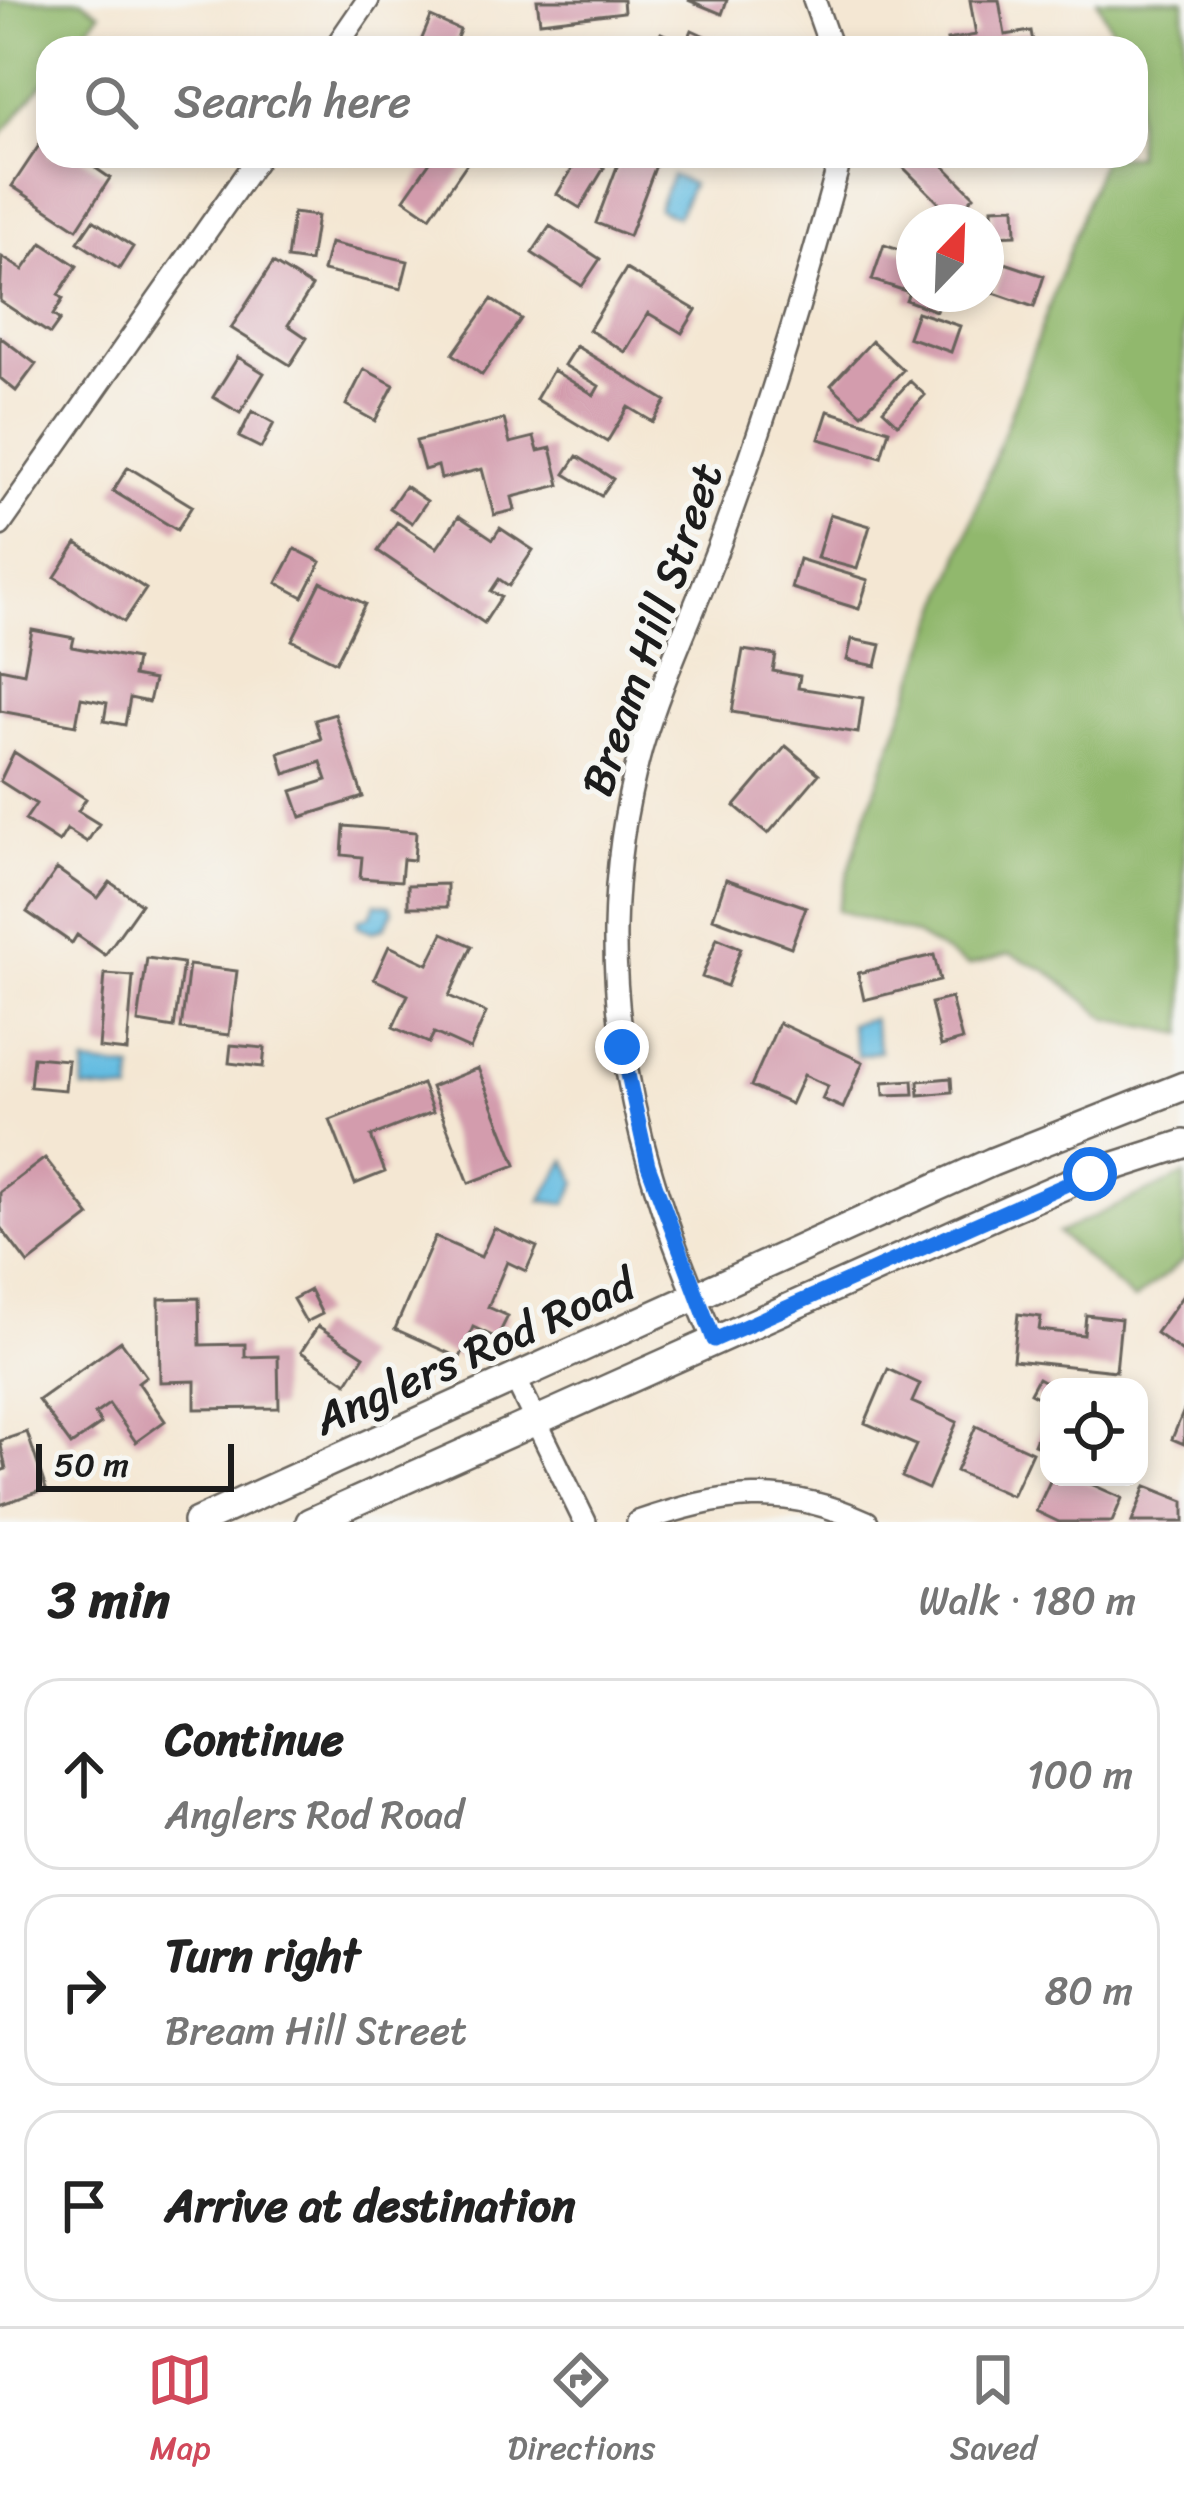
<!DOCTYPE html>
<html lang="en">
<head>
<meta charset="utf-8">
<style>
  :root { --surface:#fff; --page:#f6f6f6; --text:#222; --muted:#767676; --line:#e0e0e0; --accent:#d1495b }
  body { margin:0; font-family:Sriracha,sans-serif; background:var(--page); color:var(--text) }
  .controls { position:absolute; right:36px; bottom:36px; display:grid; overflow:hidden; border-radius:24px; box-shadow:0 6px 18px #0003 }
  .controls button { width:108px; height:108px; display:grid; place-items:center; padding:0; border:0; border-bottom:3px solid var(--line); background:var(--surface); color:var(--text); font:60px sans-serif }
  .compass { position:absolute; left:896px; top:204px; width:108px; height:108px; border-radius:50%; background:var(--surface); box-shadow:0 6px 18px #0003; rotate:23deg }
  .scale { position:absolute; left:36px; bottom:30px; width:198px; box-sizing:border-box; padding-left:12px; border:6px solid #1c1c1c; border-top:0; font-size:33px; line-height:42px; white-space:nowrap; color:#1c1c1c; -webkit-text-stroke:9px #f6f6f2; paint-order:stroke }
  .stop { position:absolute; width:36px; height:36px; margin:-27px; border:9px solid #1a73e8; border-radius:50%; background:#fff }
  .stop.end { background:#1a73e8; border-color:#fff; box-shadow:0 3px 12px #0008 }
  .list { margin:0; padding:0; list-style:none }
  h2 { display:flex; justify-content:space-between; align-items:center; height:156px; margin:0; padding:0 48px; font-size:51px }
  h2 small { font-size:39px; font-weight:400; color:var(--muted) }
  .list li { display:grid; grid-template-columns:78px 1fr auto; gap:36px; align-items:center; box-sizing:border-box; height:192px; margin:0 24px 24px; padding:0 24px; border:3px solid var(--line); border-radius:36px }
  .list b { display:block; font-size:45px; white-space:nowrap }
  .list p { margin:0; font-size:39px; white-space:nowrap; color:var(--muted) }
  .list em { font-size:39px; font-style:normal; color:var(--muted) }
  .icon { flex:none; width:66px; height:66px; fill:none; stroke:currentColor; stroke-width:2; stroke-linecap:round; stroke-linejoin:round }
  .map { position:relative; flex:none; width:1184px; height:1522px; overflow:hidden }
  .search { position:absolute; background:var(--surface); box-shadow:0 6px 18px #0003; left:36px; right:36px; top:36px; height:132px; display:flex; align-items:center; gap:30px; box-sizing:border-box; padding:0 42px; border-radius:36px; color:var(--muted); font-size:45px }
  .sheet { height:804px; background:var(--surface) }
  nav { display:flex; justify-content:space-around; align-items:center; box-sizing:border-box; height:168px; border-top:3px solid var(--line); background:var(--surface); font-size:33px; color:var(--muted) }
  nav a { display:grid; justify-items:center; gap:6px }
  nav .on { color:var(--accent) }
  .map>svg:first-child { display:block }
  .forest { fill:#91b86d; stroke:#566a44; stroke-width:3 }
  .water { fill:#64bce1; stroke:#406c7e; stroke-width:3 }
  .building { fill:#d39cad }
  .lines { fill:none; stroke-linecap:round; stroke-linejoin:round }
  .minor-casing { stroke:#68635c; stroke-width:26 }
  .tertiary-casing { stroke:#68635c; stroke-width:32 }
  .minor { stroke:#fff; stroke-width:21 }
  .tertiary { stroke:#fff; stroke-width:27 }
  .route { stroke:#1a73e8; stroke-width:15 }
  .labels { text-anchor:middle; stroke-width:10; stroke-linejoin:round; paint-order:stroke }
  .street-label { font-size:45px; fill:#1c1c1c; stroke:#f6f6f2 }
</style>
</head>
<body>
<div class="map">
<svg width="1184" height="1522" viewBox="0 0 1184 1522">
  <rect width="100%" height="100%" fill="#f6f6f2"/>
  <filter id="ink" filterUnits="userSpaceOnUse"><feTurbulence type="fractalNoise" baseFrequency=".00833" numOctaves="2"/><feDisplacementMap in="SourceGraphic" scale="24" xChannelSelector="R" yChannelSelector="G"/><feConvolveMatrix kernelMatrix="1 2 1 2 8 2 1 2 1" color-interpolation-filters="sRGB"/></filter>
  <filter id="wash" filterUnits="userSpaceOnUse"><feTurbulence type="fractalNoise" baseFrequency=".004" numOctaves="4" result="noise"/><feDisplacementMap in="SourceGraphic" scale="48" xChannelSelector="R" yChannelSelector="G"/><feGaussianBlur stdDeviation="2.7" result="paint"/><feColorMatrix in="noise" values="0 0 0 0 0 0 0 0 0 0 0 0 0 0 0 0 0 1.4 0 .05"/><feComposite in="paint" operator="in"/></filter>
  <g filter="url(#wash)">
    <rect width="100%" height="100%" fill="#f4e7d3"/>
    <path class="forest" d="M 0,0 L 82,0 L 100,13 L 72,48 L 48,48 L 48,77 L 0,137 Z
      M 1097,0 L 1184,0 L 1184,1034 L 1108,1019 L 1049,972 L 1010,954 L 968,966 L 914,934 L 837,910 L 863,824 L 1103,156 L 1136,156 L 1136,48 L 1121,48 Z
      M 1184,1175 L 1184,1260 L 1134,1300 L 1058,1233 Z"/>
    <path class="water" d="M 672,175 L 692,184 L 677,217 L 658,209 Z
      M 376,903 L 390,905 L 393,911 L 385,927 L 373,932 L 358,926 L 358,920 L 370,916 Z
      M 872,1018 L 880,1051 L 858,1056 L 850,1024 Z
      M 85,1064 L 133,1069 L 131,1093 L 83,1089 Z
      M 566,1160 L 577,1182 L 566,1204 L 541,1201 Z"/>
    <g id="blocks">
      <path class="building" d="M 537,0 L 623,0 L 624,12 L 540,22 Z
        M 688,0 L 727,0 L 722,14 Z
        M 970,0 L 999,0 L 1005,35 L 1031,31 L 1034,48 L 949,48 L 947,40 L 976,35 Z
        M 431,17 L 460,30 L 453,48 L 418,48 Z
        M 692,30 L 731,48 L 654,48 L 661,33 L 686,44 Z
        M 48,132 L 48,156 L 78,156 L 110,178 L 77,229 L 12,186 Z
        M 434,156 L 472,156 L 430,217 L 404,199 Z
        M 580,156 L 604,168 L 580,208 L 557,194 Z
        M 621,156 L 656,165 L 629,236 L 596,223 Z
        M 914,156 L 934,156 L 974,196 L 953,217 L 903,167 Z
        M 1015,207 L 1016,235 L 993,236 L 992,208 Z
        M 293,213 L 317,216 L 310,262 L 287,259 Z
        M 93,220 L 133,247 L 119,269 L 78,242 Z
        M 550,226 L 600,259 L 582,286 L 532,253 Z
        M 42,243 L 77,266 L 58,295 L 63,299 L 53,315 L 60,320 L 50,334 L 0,301 L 2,257 L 23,270 Z
        M 330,243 L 408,261 L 401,289 L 323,271 Z
        M 884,245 L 914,255 L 914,294 L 942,294 L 936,311 L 906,300 L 909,292 L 872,280 Z
        M 273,263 L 312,287 L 288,325 L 307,338 L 290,365 L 231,328 Z
        M 1005,263 L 1044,276 L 1034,307 L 994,293 Z
        M 626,269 L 696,310 L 682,333 L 648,313 L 625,352 L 589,330 Z
        M 492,299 L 521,319 L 482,375 L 453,354 Z
        M 917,312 L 960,326 L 951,352 L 908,337 Z
        M 0,337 L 36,364 L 16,391 L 0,378 Z
        M 872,341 L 903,370 L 862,414 L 831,385 Z
        M 576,346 L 666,401 L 653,422 L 628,407 L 607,442 L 536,399 L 553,370 L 594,395 L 599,386 L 564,365 Z
        M 238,357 L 264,373 L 240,413 L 213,397 Z
        M 364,369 L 394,385 L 375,421 L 346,405 Z
        M 910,381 L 925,395 L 898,424 L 883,410 Z
        M 252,411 L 274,423 L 261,448 L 239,437 Z
        M 828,411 L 889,430 L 881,457 L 819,439 Z
        M 504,419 L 510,443 L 534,437 L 538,451 L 551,448 L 560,485 L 512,497 L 515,510 L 494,515 L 482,469 L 441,479 L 438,466 L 424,470 L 416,441 Z
        M 577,456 L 613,479 L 601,496 L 565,474 Z
        M 128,467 L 192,506 L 177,530 L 113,491 Z
        M 405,486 L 427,501 L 412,523 L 390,508 Z
        M 830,514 L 870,526 L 857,569 L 817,558 Z
        M 459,516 L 493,539 L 500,528 L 533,550 L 509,586 L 499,579 L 491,591 L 501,597 L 484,623 L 378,551 L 397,522 L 437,548 Z
        M 77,543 L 146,589 L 124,622 L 55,577 Z
        M 295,549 L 321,562 L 303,597 L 277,583 Z
        M 799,559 L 868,580 L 859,609 L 791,588 Z
        M 321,582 L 365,604 L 336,662 L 292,640 Z
        M 32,630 L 74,638 L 72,647 L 136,659 L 133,676 L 154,680 L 149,702 L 130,698 L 125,725 L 104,721 L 107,703 L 81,698 L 76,725 L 0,711 L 0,668 L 24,673 Z
        M 852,639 L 881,645 L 876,666 L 847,660 Z
        M 743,650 L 776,655 L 773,671 L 800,676 L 798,688 L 863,698 L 858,733 L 732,712 Z
        M 335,714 L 363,797 L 301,817 L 292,791 L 327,780 L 321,762 L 285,774 L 279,753 L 321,739 L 315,720 Z
        M 786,746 L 819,774 L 768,834 L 735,806 Z
        M 14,752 L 86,799 L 78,811 L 99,824 L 87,842 L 67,829 L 59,842 L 25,820 L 36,804 L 0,781 Z
        M 344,826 L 416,832 L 414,860 L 403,859 L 401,881 L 360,878 L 362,857 L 342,855 Z
        M 57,869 L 98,898 L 110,882 L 141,904 L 105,955 L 77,935 L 72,943 L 27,912 Z
        M 726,879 L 806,907 L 791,947 L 713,918 Z
        M 447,884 L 447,907 L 408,907 L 408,885 Z
        M 443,933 L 472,946 L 449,996 L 486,1013 L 470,1049 L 434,1033 L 429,1043 L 393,1027 L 408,995 L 374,979 L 389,946 L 428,964 Z
        M 717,938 L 741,948 L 727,986 L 702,977 Z
        M 934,955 L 940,981 L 864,1000 L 858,973 Z
        M 147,958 L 183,963 L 174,1028 L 138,1022 Z
        M 189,965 L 237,971 L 229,1035 L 181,1029 Z
        M 105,974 L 133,976 L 127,1051 L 99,1048 Z
        M 951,998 L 962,1040 L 941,1046 L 931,1003 Z
        M 779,1023 L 863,1062 L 843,1108 L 822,1099 L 828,1086 L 804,1075 L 791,1104 L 751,1086 Z
        M 231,1045 L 265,1048 L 263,1067 L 229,1063 Z
        M 33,1057 L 68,1060 L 65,1090 L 30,1087 Z
        M 478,1068 L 516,1165 L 469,1183 L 431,1087 Z
        M 951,1078 L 952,1092 L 919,1095 L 918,1081 Z
        M 913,1080 L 914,1094 L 884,1095 L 883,1082 Z
        M 422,1084 L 433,1112 L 371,1136 L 385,1172 L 355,1184 L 330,1120 Z
        M 45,1158 L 90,1216 L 28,1264 L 0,1227 L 0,1192 Z
        M 494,1228 L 537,1247 L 526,1271 L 507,1262 L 488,1307 L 508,1316 L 497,1338 L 473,1327 L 460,1358 L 395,1329 L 435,1237 L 481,1257 Z
        M 310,1290 L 322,1314 L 306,1322 L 293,1299 Z
        M 1184,1294 L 1184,1353 L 1156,1333 Z
        M 199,1298 L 200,1345 L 245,1344 L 245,1357 L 278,1356 L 279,1408 L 195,1409 L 195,1381 L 160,1382 L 159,1299 Z
        M 1018,1314 L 1041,1317 L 1039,1330 L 1084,1335 L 1086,1315 L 1121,1319 L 1116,1371 L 1013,1360 Z
        M 318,1326 L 364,1356 L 347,1383 L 301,1352 Z
        M 121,1341 L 146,1376 L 138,1382 L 165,1421 L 136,1442 L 109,1404 L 95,1414 L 101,1424 L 71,1445 L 38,1400 Z
        M 888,1369 L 920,1384 L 912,1402 L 957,1422 L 928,1489 L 902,1477 L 916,1445 L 865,1423 Z
        M 1038,1378 L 1049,1384 L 1049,1403 L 1030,1393 Z
        M 1184,1410 L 1184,1444 L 1172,1439 Z
        M 1043,1422 L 1049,1425 L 1049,1451 L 1034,1444 Z
        M 976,1426 L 1032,1452 L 1012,1496 L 956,1471 Z
        M 27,1432 L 46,1489 L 0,1505 L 0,1471 L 6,1469 L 0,1441 Z
        M 1052,1477 L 1075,1477 L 1122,1498 L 1112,1522 L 1059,1522 L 1036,1511 Z
        M 1146,1486 L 1184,1501 L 1184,1522 L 1132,1522 Z"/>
    </g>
  </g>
  <g filter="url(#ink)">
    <use href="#blocks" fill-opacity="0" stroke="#68635c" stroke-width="3"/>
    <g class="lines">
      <g class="minor-casing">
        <path id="minor" d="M 814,0 L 831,48
          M 335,48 L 368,0
          M 0,525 L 259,156
          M 714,1340 C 656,1211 613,1072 615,929 C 616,869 625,807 641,749 C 663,674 699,602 725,529 C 770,407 807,282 841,156
          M 515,1378 L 585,1522
          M 638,1522 C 724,1493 782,1483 867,1522"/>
      </g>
      <g class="tertiary-casing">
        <path id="tertiary" d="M 197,1522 L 992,1162 L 1184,1086
          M 310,1522 L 1009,1209 L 1090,1174 L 1184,1144"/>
      </g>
      <use href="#minor" class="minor"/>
      <use href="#tertiary" class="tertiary"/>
    </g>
  </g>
  <g class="lines" filter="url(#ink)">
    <path class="route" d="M 622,1047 L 648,1165 L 714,1340 L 1090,1174"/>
  </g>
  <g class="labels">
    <g class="street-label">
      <text transform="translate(651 629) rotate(-71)" y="16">Bream Hill Street</text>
      <text transform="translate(474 1351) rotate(-24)" y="16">Anglers Rod Road</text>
    </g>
  </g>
</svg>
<div class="controls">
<button><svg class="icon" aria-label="locate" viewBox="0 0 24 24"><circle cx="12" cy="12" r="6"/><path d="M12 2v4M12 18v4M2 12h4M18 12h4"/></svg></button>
</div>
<svg class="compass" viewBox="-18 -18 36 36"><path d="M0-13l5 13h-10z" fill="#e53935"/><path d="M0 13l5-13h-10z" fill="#767676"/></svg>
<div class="scale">50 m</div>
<div class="stop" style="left:1090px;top:1174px"></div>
<div class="stop end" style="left:622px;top:1047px"></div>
<div class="search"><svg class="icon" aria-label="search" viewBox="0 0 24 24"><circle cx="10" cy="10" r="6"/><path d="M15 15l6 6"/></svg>Search here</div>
</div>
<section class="sheet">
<h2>3 min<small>Walk · 180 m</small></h2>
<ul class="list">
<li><svg class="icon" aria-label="ahead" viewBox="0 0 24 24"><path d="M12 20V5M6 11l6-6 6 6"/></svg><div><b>Continue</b><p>Anglers Rod Road</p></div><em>100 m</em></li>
<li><svg class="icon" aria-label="right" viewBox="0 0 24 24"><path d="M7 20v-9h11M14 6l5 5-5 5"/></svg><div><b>Turn right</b><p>Bream Hill Street</p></div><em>80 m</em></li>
<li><svg class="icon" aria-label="arrive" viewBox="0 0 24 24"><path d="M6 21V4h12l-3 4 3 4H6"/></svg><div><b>Arrive at destination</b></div></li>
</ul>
</section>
<nav>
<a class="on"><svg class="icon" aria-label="map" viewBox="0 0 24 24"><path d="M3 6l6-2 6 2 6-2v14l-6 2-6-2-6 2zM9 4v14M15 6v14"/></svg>Map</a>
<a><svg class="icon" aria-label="directions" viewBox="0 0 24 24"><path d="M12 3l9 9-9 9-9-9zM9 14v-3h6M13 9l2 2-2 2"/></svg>Directions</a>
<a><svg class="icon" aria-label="saved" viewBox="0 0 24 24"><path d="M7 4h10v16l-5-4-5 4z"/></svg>Saved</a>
</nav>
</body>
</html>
